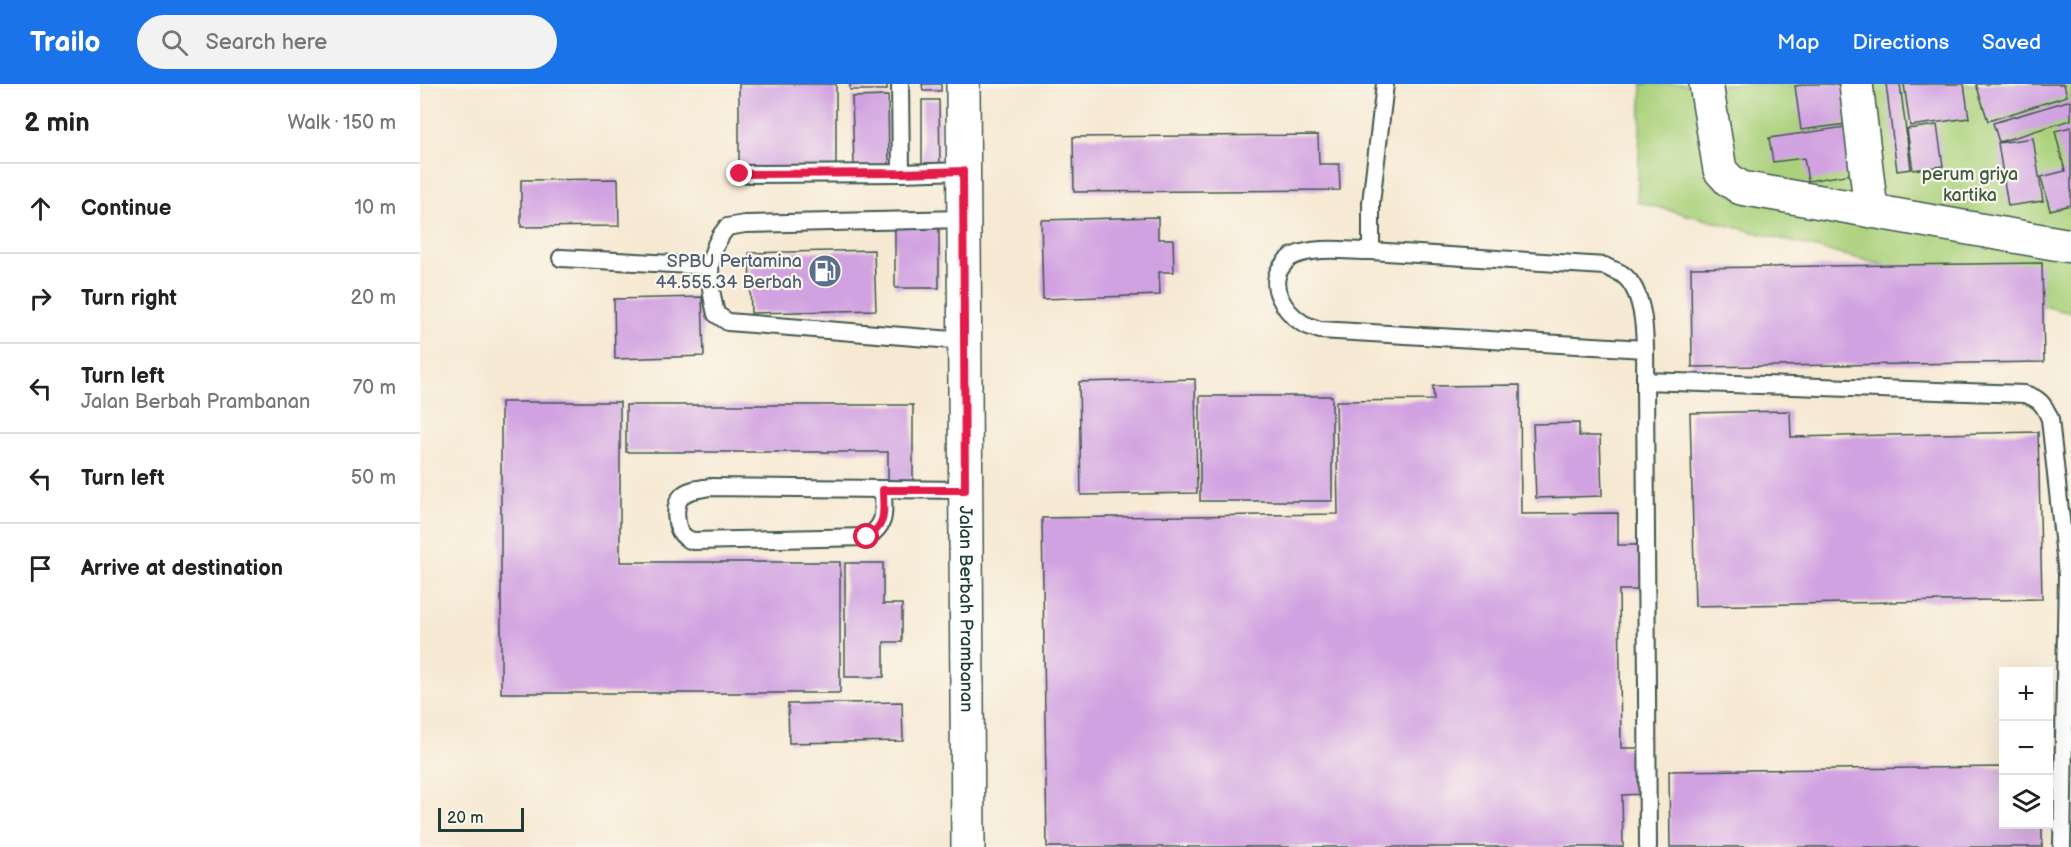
<!DOCTYPE html>
<html lang="en">
<head>
<meta charset="utf-8">
<style>
  :root { --surface:#fff; --page:#f2f2f2; --text:#222; --muted:#767676; --line:#e0e0e0; --accent:#1a73e8 }
  body { margin:0; font-family:"Balsamiq Sans",sans-serif; background:var(--page); color:var(--text) }
  .controls { position:absolute; right:18px; bottom:18px; display:grid; overflow:hidden; border-radius:0px; box-shadow:0 6px 24px #0002 }
  .controls button { width:54px; height:54px; display:grid; place-items:center; padding:0; border:0; border-bottom:2px solid var(--line); background:var(--surface); color:var(--text); font:30px sans-serif }
  .scale { position:absolute; left:18px; bottom:15px; width:86px; box-sizing:border-box; padding-left:6px; border:3px solid #1f3d34; border-top:0; font-size:16px; line-height:21px; white-space:nowrap; color:#1f3d34; -webkit-text-stroke:4px #fbf7ec; paint-order:stroke }
  .stop { position:absolute; width:18px; height:18px; margin:-14px; border:4px solid #e11d48; border-radius:50%; background:#fff }
  .stop.end { background:#e11d48; border-color:#fff; box-shadow:0 2px 6px #0008 }
  .list { margin:0; padding:0; list-style:none }
  h2 { display:flex; justify-content:space-between; align-items:center; height:78px; margin:0; padding:0 24px; font-size:26px }
  h2 small { font-size:20px; font-weight:400; color:var(--muted) }
  .list li { display:grid; grid-template-columns:39px 1fr auto; gap:18px; align-items:center; box-sizing:border-box; height:90px; padding:0 24px; border-top:2px solid var(--line) }
  .list b { display:block; font-size:22px; white-space:nowrap }
  .list p { margin:0; font-size:20px; white-space:nowrap; color:var(--muted) }
  .list em { font-size:20px; font-style:normal; color:var(--muted) }
  .icon { flex:none; width:33px; height:33px; fill:none; stroke:currentColor; stroke-width:2; stroke-linecap:round; stroke-linejoin:round }
  .map { position:relative; flex:none; width:1651px; height:763px; overflow:hidden }
  header { display:flex; align-items:center; gap:36px; box-sizing:border-box; height:84px; padding:0 30px; background:var(--accent); color:#fff }
  header strong { font-size:28px }
  nav { display:flex; gap:33px; margin-inline-start:auto; font-size:21px }
  .search { width:420px; height:54px; background:var(--page); display:flex; align-items:center; gap:15px; box-sizing:border-box; padding:0 21px; border-radius:33px; color:var(--muted); font-size:22px }
  main { display:flex }
  aside { flex:1; background:var(--surface) }
  .map>svg:first-child { display:block }
  .green { fill:#abd17b; stroke:#658758; stroke-width:1.5 }
  .building { fill:#d1a2e1 }
  .lines { fill:none; stroke-linecap:round; stroke-linejoin:round }
  .service-casing { stroke:#3f574c; stroke-width:20 }
  .minor-casing { stroke:#3f574c; stroke-width:36 }
  .tertiary-casing { stroke:#3f574c; stroke-width:36 }
  .service { stroke:#fff; stroke-width:16 }
  .minor { stroke:#fff; stroke-width:33 }
  .tertiary { stroke:#fff; stroke-width:33 }
  .route { stroke:#e11d48; stroke-width:8 }
  .labels { text-anchor:middle; stroke-width:4.5; stroke-linejoin:round; paint-order:stroke }
  .park-label { font-size:18px; fill:#3b5b42; stroke:#fbf7ec }
  .service-label { font-size:18px; fill:#4e5e75; stroke:#fbf7ec; text-anchor:end }
  .street-label { font-size:18px; fill:#1f3d34; stroke:#fbf7ec }
</style>
</head>
<body>
<header>
<strong>Trailo</strong>
<div class="search"><svg class="icon" aria-label="search" viewBox="0 0 24 24"><circle cx="10" cy="10" r="6"/><path d="M15 15l6 6"/></svg>Search here</div>
<nav><a>Map</a><a>Directions</a><a>Saved</a></nav>
</header>
<main>
<aside>
<h2>2 min<small>Walk · 150 m</small></h2>
<ul class="list">
<li><svg class="icon" aria-label="ahead" viewBox="0 0 24 24"><path d="M12 20V5M6 11l6-6 6 6"/></svg><div><b>Continue</b></div><em>10 m</em></li>
<li><svg class="icon" aria-label="right" viewBox="0 0 24 24"><path d="M7 20v-9h11M14 6l5 5-5 5"/></svg><div><b>Turn right</b></div><em>20 m</em></li>
<li><svg class="icon" aria-label="left" viewBox="0 0 24 24"><path d="M17 20v-9H6M10 6l-5 5 5 5"/></svg><div><b>Turn left</b><p>Jalan Berbah Prambanan</p></div><em>70 m</em></li>
<li><svg class="icon" aria-label="left" viewBox="0 0 24 24"><path d="M17 20v-9H6M10 6l-5 5 5 5"/></svg><div><b>Turn left</b></div><em>50 m</em></li>
<li><svg class="icon" aria-label="arrive" viewBox="0 0 24 24"><path d="M6 21V4h12l-3 4 3 4H6"/></svg><div><b>Arrive at destination</b></div></li>
</ul>
</aside>
<div class="map">
<svg width="1651" height="763" viewBox="0 0 1651 763">
  <rect width="100%" height="100%" fill="#fbf7ec"/>
  <filter id="ink" filterUnits="userSpaceOnUse"><feTurbulence type="fractalNoise" baseFrequency=".0167" numOctaves="2"/><feDisplacementMap in="SourceGraphic" scale="12" xChannelSelector="R" yChannelSelector="G"/><feConvolveMatrix kernelMatrix="1 2 1 2 8 2 1 2 1" color-interpolation-filters="sRGB"/></filter>
  <filter id="wash" filterUnits="userSpaceOnUse"><feTurbulence type="fractalNoise" baseFrequency=".008" numOctaves="4" result="noise"/><feDisplacementMap in="SourceGraphic" scale="24" xChannelSelector="R" yChannelSelector="G"/><feGaussianBlur stdDeviation="1.35" result="paint"/><feColorMatrix in="noise" values="0 0 0 0 0 0 0 0 0 0 0 0 0 0 0 0 0 1.4 0 .05"/><feComposite in="paint" operator="in"/></filter>
  <g filter="url(#wash)">
    <rect width="100%" height="100%" fill="#f6e9d3"/>
    <path class="green" d="M 1222,0 L 1651,0 L 1651,229 L 1217,118 Z"/>
    <g id="blocks">
      <path class="building" d="M 319,0 L 416,0 L 416,84 L 319,84 Z
        M 430,0 L 467,0 L 467,6 L 430,6 Z
        M 502,0 L 521,0 L 521,7 L 503,7 Z
        M 1387,0 L 1422,0 L 1427,40 L 1381,46 L 1375,2 Z
        M 1466,0 L 1480,0 L 1491,85 L 1477,87 Z
        M 1484,0 L 1544,0 L 1549,34 L 1490,42 Z
        M 1556,0 L 1644,0 L 1647,12 L 1568,37 Z
        M 468,12 L 469,82 L 434,83 L 432,13 Z
        M 502,16 L 519,16 L 520,83 L 502,83 Z
        M 1651,16 L 1651,36 L 1579,58 L 1573,39 Z
        M 1517,41 L 1523,82 L 1493,86 L 1487,45 Z
        M 1425,43 L 1432,90 L 1388,97 L 1384,74 L 1353,78 L 1349,54 Z
        M 1651,43 L 1651,121 L 1630,126 L 1621,93 L 1645,87 L 1635,47 Z
        M 898,51 L 899,80 L 919,80 L 920,106 L 654,108 L 653,53 Z
        M 1613,54 L 1623,117 L 1588,122 L 1578,59 Z
        M 198,95 L 199,142 L 101,143 L 101,96 Z
        M 738,133 L 738,155 L 753,155 L 754,188 L 739,188 L 740,211 L 623,215 L 621,136 Z
        M 475,141 L 519,141 L 519,204 L 475,204 Z
        M 454,166 L 456,226 L 331,229 L 329,169 Z
        M 1622,179 L 1624,278 L 1272,283 L 1271,184 Z
        M 282,213 L 284,272 L 195,275 L 194,215 Z
        M 775,295 L 777,409 L 661,411 L 659,298 Z
        M 1100,301 L 1101,430 L 1198,429 L 1198,461 L 1223,461 L 1224,506 L 1199,506 L 1201,664 L 1224,664 L 1225,710 L 1202,711 L 1203,763 L 627,763 L 622,434 L 918,430 L 916,317 L 1014,316 L 1013,302 Z
        M 780,312 L 912,312 L 912,417 L 780,417 Z
        M 81,318 L 200,318 L 200,478 L 420,478 L 420,609 L 81,609 Z
        M 206,321 L 493,321 L 493,398 L 468,398 L 468,368 L 206,368 Z
        M 1370,327 L 1371,353 L 1618,348 L 1622,515 L 1275,522 L 1270,329 Z
        M 1159,339 L 1159,352 L 1180,352 L 1182,412 L 1116,414 L 1113,340 Z
        M 425,479 L 463,479 L 463,520 L 482,520 L 482,558 L 464,558 L 464,593 L 425,593 Z
        M 482,618 L 483,657 L 369,659 L 368,620 Z
        M 1584,683 L 1584,740 L 1622,740 L 1622,763 L 1250,763 L 1249,687 Z"/>
    </g>
  </g>
  <g filter="url(#ink)">
    <use href="#blocks" fill-opacity="0" stroke="#3f574c" stroke-width="1.5"/>
    <g class="lines">
      <g class="service-casing">
        <path id="service" d="M 480,0 L 481,89
          M 965,0 L 951,119 L 951,167 L 1185,182 C 1190,185 1197,187 1202,190 C 1229,209 1225,268 1225,297
          M 320,90 L 481,89 L 543,87
          M 544,135 L 325,140 L 307,143 C 285,169 288,198 296,230 L 308,238 L 545,257
          M 951,167 C 926,167 897,162 873,172 C 868,174 866,177 863,181 C 846,200 864,227 882,239 C 887,242 894,244 900,246 L 1225,265
          M 141,174 L 290,182
          M 463,406 C 463,427 468,440 447,453 L 273,457 C 270,456 267,455 265,453 C 255,446 253,421 262,412 C 268,405 281,405 290,403 L 545,406
          M 1228,763 L 1225,297 L 1604,310 C 1619,314 1624,320 1630,335 L 1647,491 L 1642,763"/>
      </g>
      <g class="minor-casing">
        <path id="minor" d="M 1286,0 L 1300,86 L 1309,96 L 1321,104 L 1651,162
          M 1436,0 L 1451,126"/>
      </g>
      <g class="tertiary-casing">
        <g id="tertiary">
          <path id="s1" d="M 543,0 L 548,763"/>
        </g>
      </g>
      <use href="#service" class="service"/>
      <use href="#minor" class="minor"/>
      <use href="#tertiary" class="tertiary"/>
    </g>
  </g>
  <g class="lines" filter="url(#ink)">
    <path class="route" d="M 320,90 L 482,89 L 543,87 L 545,406 L 463,406 C 463,427 468,440 447,453"/>
  </g>
  <defs>
    <g id="fuel-disc" transform="scale(1.725)"><circle r="9.5" fill="#5c6f8a" stroke="#fbf7ec"/><path d="M-5.5-6h7V0h2V4h1.3V-2.5L3-4.5l.8-.8L6-3V5H2.5V1h-1V6h-7ZM-4.2-4.7v3.2H.2V-4.7Z" fill="#fff"/></g>
  </defs>
  <g fill-rule="evenodd">
    <use href="#fuel-disc" x="405" y="187"/>
  </g>
  <g class="labels">
    <g class="park-label">
      <text x="1550" y="96">perum griya<tspan x="1550" dy="21">kartika</tspan></text>
    </g>
    <g class="service-label">
      <text x="382" y="183">SPBU Pertamina<tspan x="382" dy="21">44.555.34 Berbah</tspan></text>
    </g>
    <g class="street-label">
      <text dy="6" stroke="none"><textPath href="#s1" startOffset="525">Jalan Berbah Prambanan</textPath></text>
    </g>
  </g>
</svg>
<div class="controls">
<button>+</button>
<button>−</button>
<button><svg class="icon" aria-label="layers" viewBox="0 0 24 24"><path d="M12 4l9 5-9 5-9-5zM3 14l9 5 9-5"/></svg></button>
</div>
<div class="scale">20 m</div>
<div class="stop" style="left:447px;top:453px"></div>
<div class="stop end" style="left:320px;top:90px"></div>
</div>
</main>
</body>
</html>
